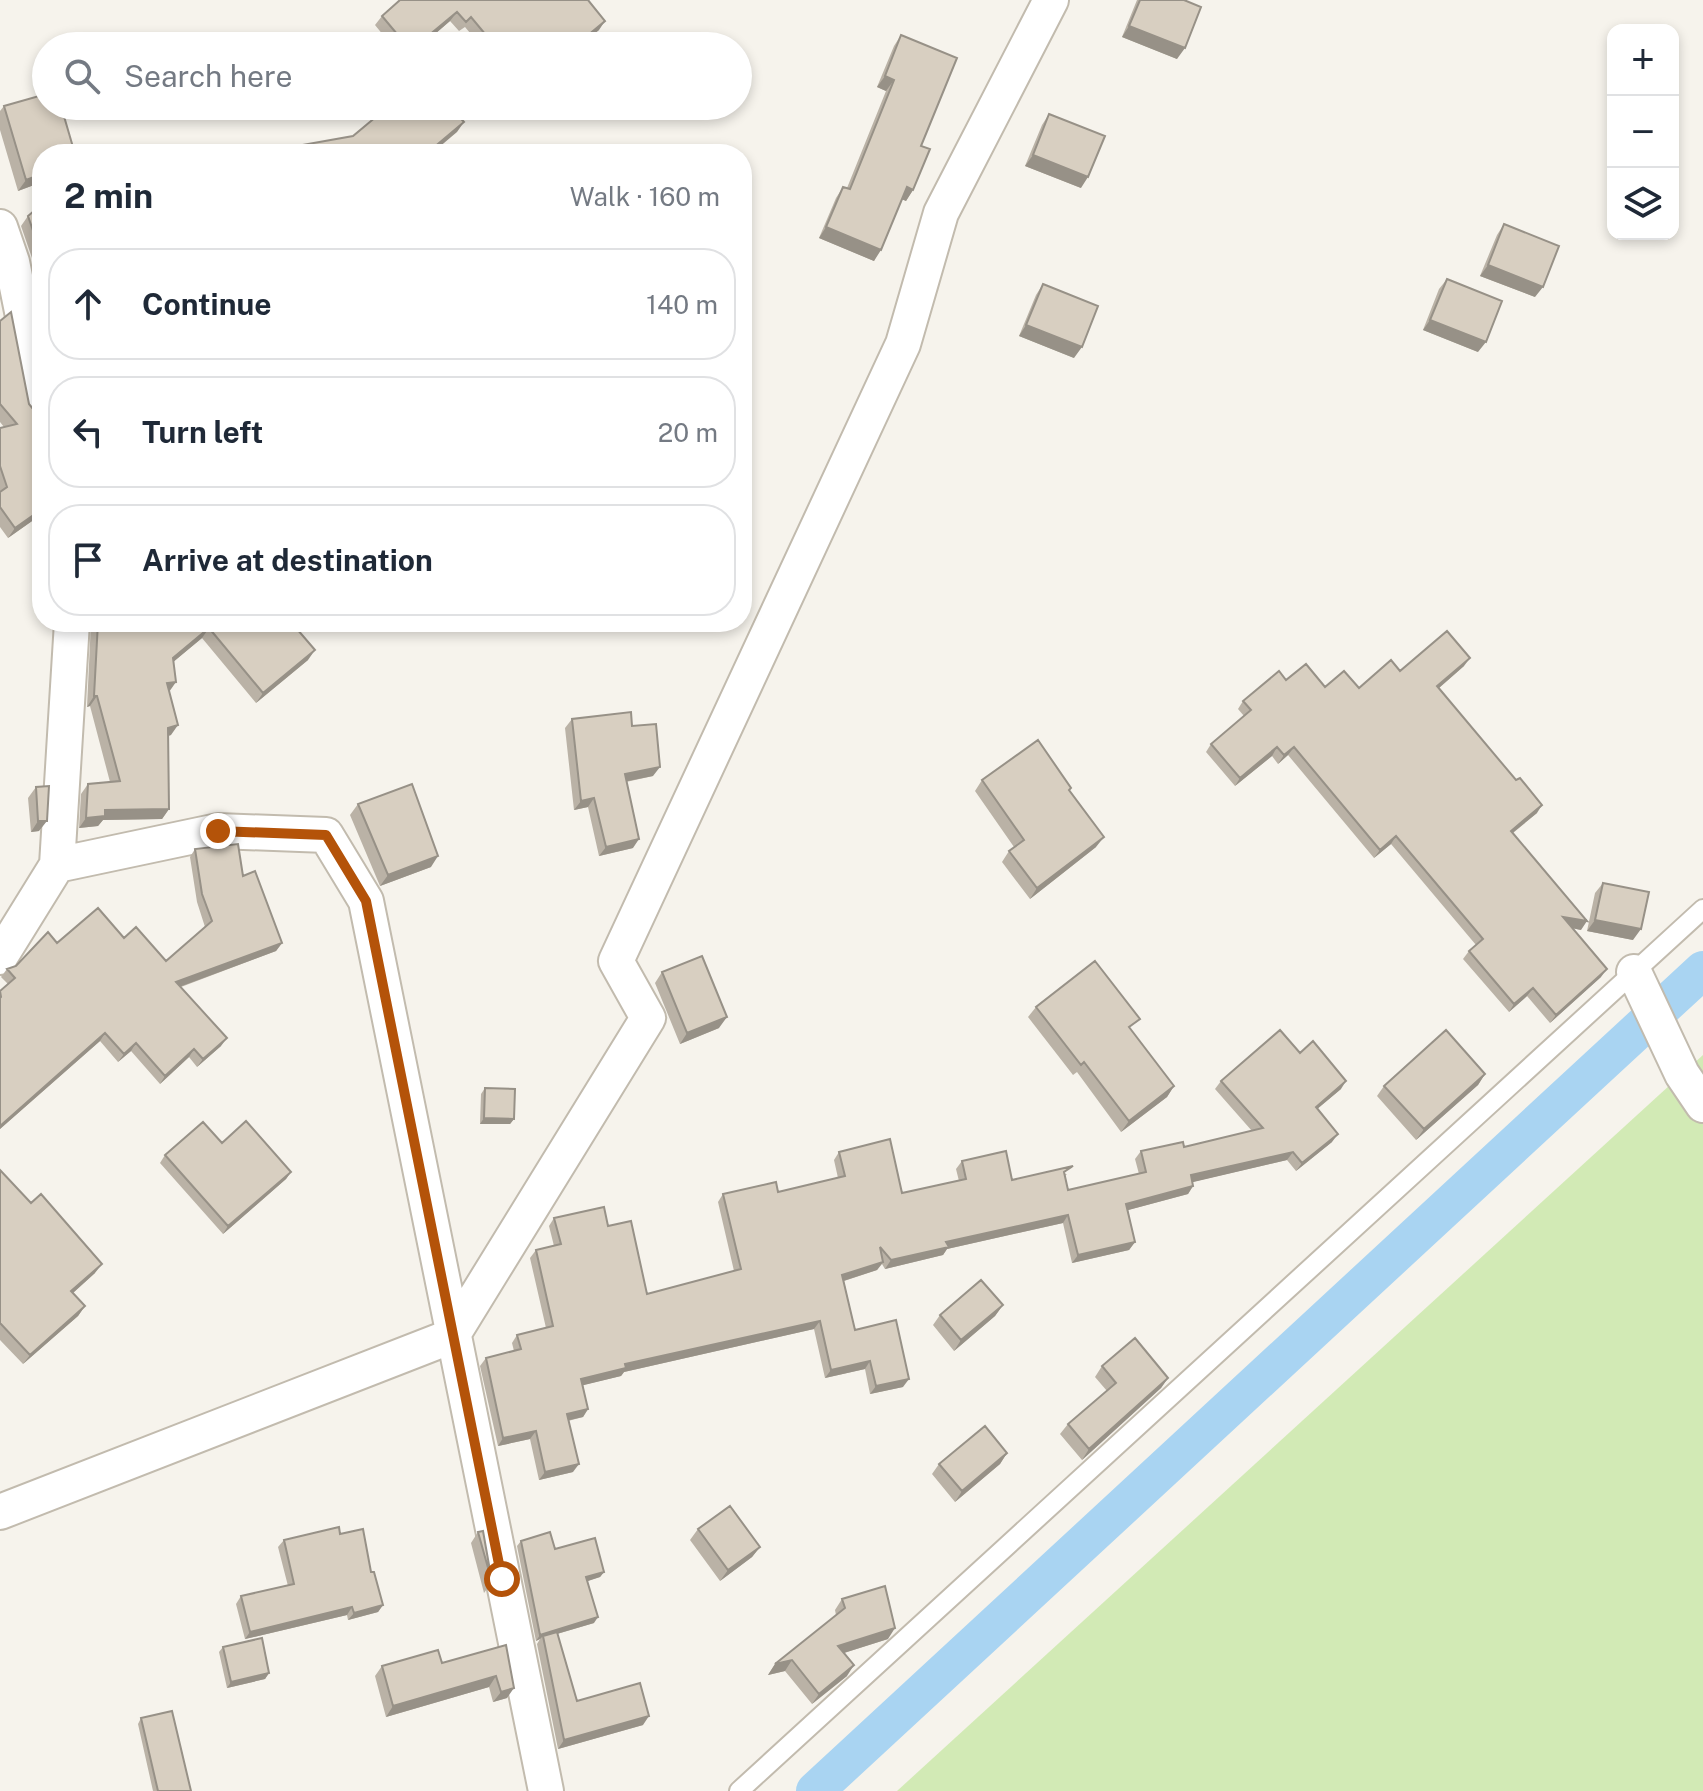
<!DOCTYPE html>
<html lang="en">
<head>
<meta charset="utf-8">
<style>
  :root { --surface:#fff; --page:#f6f6f7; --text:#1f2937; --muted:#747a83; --line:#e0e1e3 }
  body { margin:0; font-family:"Public Sans",sans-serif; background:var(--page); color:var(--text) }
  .controls { position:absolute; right:24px; top:24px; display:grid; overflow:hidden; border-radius:16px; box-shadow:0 4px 12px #0003 }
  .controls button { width:72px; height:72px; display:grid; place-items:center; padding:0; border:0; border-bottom:2px solid var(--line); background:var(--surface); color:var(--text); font:40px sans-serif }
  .stop { position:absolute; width:24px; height:24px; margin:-18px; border:6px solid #b45309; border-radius:50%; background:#fff }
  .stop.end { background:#b45309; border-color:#fff; box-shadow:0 2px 8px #0008 }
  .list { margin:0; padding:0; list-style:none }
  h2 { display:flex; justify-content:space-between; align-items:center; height:104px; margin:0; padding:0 32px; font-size:34px }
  h2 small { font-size:26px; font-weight:400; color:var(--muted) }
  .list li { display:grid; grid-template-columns:52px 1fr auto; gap:24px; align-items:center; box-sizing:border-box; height:112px; margin:0 16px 16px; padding:0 16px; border:2px solid var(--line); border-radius:32px }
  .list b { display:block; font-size:30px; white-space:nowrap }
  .list em { font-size:26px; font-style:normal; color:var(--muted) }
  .icon { flex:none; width:44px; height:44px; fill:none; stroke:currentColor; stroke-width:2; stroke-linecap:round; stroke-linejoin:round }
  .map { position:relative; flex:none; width:1703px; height:1791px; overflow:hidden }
  .search { position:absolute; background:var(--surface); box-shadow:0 4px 12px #0003; left:32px; top:32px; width:720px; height:88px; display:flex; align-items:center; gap:20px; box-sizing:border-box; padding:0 28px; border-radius:44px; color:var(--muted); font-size:30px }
  .panel { position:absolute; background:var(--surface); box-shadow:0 4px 12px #0003; left:32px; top:144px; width:720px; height:488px; border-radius:32px }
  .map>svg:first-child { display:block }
  .green { fill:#d2eab5 }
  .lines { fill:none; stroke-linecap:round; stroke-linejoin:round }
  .canal { stroke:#a9d4f2; stroke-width:38 }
  .service-casing { stroke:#c2bbae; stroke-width:22 }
  .minor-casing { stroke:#c2bbae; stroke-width:38 }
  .service { stroke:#fff; stroke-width:18 }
  .minor { stroke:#fff; stroke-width:34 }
  .wall { fill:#bab2a6 }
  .shaded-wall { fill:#979187 }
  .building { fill:#d8cfc1; stroke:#979187; stroke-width:2 }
  .route { stroke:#b45309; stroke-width:10 }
</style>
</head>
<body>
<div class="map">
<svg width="1703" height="1791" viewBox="0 0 1703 1791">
  <rect width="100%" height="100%" fill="#f6f3ec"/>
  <path class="green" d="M 1703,1055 L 1703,1791 L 897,1791 L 1682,1074 Z"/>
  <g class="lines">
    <path class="canal" d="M 815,1791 L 1703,970"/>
    <g class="service-casing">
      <path id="service" d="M 739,1791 L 1703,909"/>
    </g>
    <g class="minor-casing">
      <path id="minor" d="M 0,227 L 12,262 L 42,410
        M 57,865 L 72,622
        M 0,957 L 57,865 L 218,831 L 326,835 L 366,901 L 546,1791
        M 1634,972 L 1682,1074 L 1703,1105
        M 0,1512 L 452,1336 L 648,1018 L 616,961 L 903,344 L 941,213 L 1051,0"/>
    </g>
    <use href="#service" class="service"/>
    <use href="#minor" class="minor"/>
  </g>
  <path class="wall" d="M 400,0 L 599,30 L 579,46 L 481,46 L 465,27 L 459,31 L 450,21 L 421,46 L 392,46 L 375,25 L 382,16 Z
    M 1137,0 L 1184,0 L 1177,59 L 1122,37 Z
    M 901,35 L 921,146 L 913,190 L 906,201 L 902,199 L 874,261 L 819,238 L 836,198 L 843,187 L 847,188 L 886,91 L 877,87 L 894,46 Z
    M 4,106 L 42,154 L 42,182 L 18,191 L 0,130 L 0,111 Z
    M 1049,114 L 1081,188 L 1025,166 L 1042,125 Z
    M 28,216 L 42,221 L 42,309 L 32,258 L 21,226 Z
    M 1504,224 L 1535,297 L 1480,276 L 1497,235 Z
    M 1447,279 L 1478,352 L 1423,330 L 1439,289 Z
    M 1043,284 L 1074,358 L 1019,336 L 1036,295 Z
    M 0,321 L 29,404 L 42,420 L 42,514 L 8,538 L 0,527 L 0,428 L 4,427 L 0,422 Z
    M 91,622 L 291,622 L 308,660 L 256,703 L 202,638 L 173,662 L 169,691 L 171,735 L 168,736 L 169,809 L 162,819 L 103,820 L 98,826 L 79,828 L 81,794 L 88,784 L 110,782 L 90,706 L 87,707 Z
    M 1464,666 L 1439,688 L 1537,813 L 1513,833 L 1581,930 L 1572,928 L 1601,977 L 1550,1023 L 1527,996 L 1509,1012 L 1463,959 L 1469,951 L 1476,945 L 1391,844 L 1374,858 L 1288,755 L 1278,764 L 1272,756 L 1235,786 L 1206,752 L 1211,744 L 1244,716 L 1238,709 L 1243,701 L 1286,680 L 1325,687 L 1359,688 L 1400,671 Z
    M 572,719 L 632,726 L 653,776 L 626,782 L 633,848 L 599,856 L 588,807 L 574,810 L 565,728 Z
    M 982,780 L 1071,788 L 1069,791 L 1096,847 L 1030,899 L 1002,862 L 1009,851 L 1014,847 L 975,791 Z
    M 36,787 L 39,831 L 31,832 L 28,798 Z
    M 358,804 L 431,867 L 380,886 L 350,815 Z
    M 195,849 L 243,876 L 282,943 L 276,951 L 181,987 L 221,1046 L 197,1067 L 189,1057 L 160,1084 L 131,1051 L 118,1062 L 100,1041 L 0,1129 L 0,991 L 8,984 L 1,977 L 7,969 L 16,966 L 57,943 L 124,938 L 166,961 L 205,927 L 197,902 L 190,857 Z
    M 1603,883 L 1633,940 L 1587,931 L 1595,893 Z
    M 662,972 L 719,1028 L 680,1044 L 655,983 Z
    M 1036,1007 L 1131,1030 L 1174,1086 L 1167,1097 L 1121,1132 L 1077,1072 L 1073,1075 L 1028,1017 Z
    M 1300,1053 L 1341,1089 L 1317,1109 L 1332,1142 L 1296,1171 L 1287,1160 L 1192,1182 L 1193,1186 L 1188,1194 L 1128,1210 L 1135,1242 L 1129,1250 L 1072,1263 L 1063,1223 L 947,1249 L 943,1255 L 885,1269 L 882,1264 L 877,1270 L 844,1281 L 855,1330 L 903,1387 L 870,1394 L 865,1369 L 825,1378 L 814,1329 L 624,1372 L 621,1376 L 583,1385 L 588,1409 L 583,1417 L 568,1421 L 573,1472 L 539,1480 L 530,1439 L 498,1446 L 480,1366 L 486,1358 L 514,1351 L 512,1343 L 517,1335 L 546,1328 L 530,1258 L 536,1250 L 554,1246 L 549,1226 L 554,1218 L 608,1226 L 647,1294 L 734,1271 L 718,1202 L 723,1194 L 778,1192 L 838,1178 L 834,1160 L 839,1152 L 902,1193 L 959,1181 L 956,1169 L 962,1161 L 1012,1180 L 1067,1174 L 1065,1176 L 1068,1190 L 1139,1174 L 1135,1159 L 1141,1151 L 1184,1147 L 1252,1131 L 1215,1089 L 1221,1081 Z
    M 1485,1074 L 1478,1085 L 1416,1140 L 1377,1096 L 1384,1086 Z
    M 485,1088 L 514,1119 L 510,1124 L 480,1124 L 481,1094 Z
    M 222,1143 L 291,1172 L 286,1179 L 223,1234 L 160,1163 L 165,1155 Z
    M 0,1170 L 95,1273 L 73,1293 L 85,1306 L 78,1316 L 23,1364 L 0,1340 Z
    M 1003,1305 L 995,1316 L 954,1351 L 933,1325 L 940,1315 Z
    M 1102,1366 L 1168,1378 L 1161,1388 L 1082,1460 L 1060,1434 L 1068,1424 L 1107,1391 L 1095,1377 Z
    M 1007,1453 L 1000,1464 L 955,1502 L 932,1474 L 939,1464 Z
    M 698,1529 L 760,1547 L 752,1557 L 720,1581 L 690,1540 Z
    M 478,1532 L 492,1582 L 484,1593 L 471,1543 Z
    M 340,1534 L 371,1572 L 383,1605 L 378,1612 L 348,1620 L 347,1615 L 245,1639 L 236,1604 L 241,1596 L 288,1586 L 278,1547 L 284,1540 Z
    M 521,1541 L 555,1549 L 604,1572 L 600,1577 L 587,1581 L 594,1623 L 557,1634 L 577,1701 L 643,1725 L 558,1749 L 537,1644 L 540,1639 L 536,1641 L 517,1546 Z
    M 842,1599 L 888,1639 L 844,1653 L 847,1676 L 812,1704 L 785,1671 L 768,1675 L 775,1664 L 836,1615 L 835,1610 Z
    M 506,1645 L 507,1698 L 493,1702 L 489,1687 L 386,1717 L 375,1676 L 382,1666 L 442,1663 Z
    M 223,1647 L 269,1673 L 265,1679 L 227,1688 L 219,1652 Z
    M 141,1718 L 191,1791 L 153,1791 L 138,1724 Z"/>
  <path class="shaded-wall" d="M 457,12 L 450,21 L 421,46 L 416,46 Z
    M 605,21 L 599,30 L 579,46 L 575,46 Z
    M 1129,26 L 1185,48 L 1177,59 L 1122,37 Z
    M 885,76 L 894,80 L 886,91 L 877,87 Z
    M 464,122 L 457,132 L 431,154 L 426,154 Z
    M 1033,155 L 1088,177 L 1081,188 L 1025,166 Z
    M 42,174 L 42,182 L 18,191 L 26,180 Z
    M 907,187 L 913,190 L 906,201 L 899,198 Z
    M 826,227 L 881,250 L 874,261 L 819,238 Z
    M 1488,265 L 1543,287 L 1535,297 L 1480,276 Z
    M 1430,320 L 1486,342 L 1478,352 L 1423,330 Z
    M 1026,325 L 1082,347 L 1074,358 L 1019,336 Z
    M 42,509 L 42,514 L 8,538 L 15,528 Z
    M 209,628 L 202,638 L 166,668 L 173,658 Z
    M 315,650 L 308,660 L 256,703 L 263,693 Z
    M 1470,658 L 1464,666 L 1432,694 L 1437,686 Z
    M 176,682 L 169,692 L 167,683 Z
    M 94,696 L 97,696 L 90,706 L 87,707 Z
    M 178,725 L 171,735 L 161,738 L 168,728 Z
    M 1277,747 L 1272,756 L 1235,786 L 1240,778 Z
    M 1294,747 L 1288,755 L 1278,764 L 1284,755 Z
    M 660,767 L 653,776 L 618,783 L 625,774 Z
    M 594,798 L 588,807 L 574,810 L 581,801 Z
    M 1542,805 L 1537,813 L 1505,839 L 1511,831 Z
    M 169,809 L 162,819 L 103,820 L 98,826 L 79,828 L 86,818 L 105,810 Z
    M 38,821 L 47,821 L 39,831 L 31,832 Z
    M 1396,836 L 1391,844 L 1374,858 L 1380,850 Z
    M 1104,837 L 1096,847 L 1030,899 L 1037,888 Z
    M 639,839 L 633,848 L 599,856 L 606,847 Z
    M 438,856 L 431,867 L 380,886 L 388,875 Z
    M 1563,917 L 1587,921 L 1581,930 L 1557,925 Z
    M 1595,920 L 1641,929 L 1633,940 L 1587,931 Z
    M 282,943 L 276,951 L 171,990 L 176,982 Z
    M 1607,969 L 1601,977 L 1550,1023 L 1556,1015 Z
    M 1533,988 L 1527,996 L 1509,1012 L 1514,1004 Z
    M 727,1017 L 719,1028 L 680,1044 L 687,1033 Z
    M 105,1033 L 100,1041 L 0,1129 L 0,1126 Z
    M 227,1038 L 221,1046 L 197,1067 L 203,1059 Z
    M 136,1043 L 131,1051 L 118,1062 L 124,1054 Z
    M 194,1049 L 189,1057 L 160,1084 L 165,1076 Z
    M 1485,1074 L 1478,1085 L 1416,1140 L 1424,1129 Z
    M 1346,1081 L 1341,1089 L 1310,1115 L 1316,1107 Z
    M 1174,1086 L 1167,1097 L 1121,1132 L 1129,1121 Z
    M 484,1118 L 514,1119 L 510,1124 L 480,1124 Z
    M 1338,1134 L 1332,1142 L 1296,1171 L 1302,1163 Z
    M 1293,1152 L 1287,1160 L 1185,1184 L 1191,1175 Z
    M 291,1172 L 286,1179 L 223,1234 L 228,1226 Z
    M 1193,1186 L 1188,1194 L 1121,1212 L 1126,1204 Z
    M 1068,1215 L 1063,1223 L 947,1249 L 943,1255 L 885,1269 L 891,1260 L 946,1242 Z
    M 1135,1242 L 1129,1250 L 1072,1263 L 1078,1255 Z
    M 883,1262 L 877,1270 L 837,1283 L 842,1275 Z
    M 102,1264 L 95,1273 L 64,1301 L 71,1291 Z
    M 1003,1305 L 995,1316 L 954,1351 L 961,1340 Z
    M 85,1306 L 78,1316 L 23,1364 L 30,1355 Z
    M 820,1321 L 814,1329 L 624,1372 L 621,1376 L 576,1387 L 581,1379 L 625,1364 Z
    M 870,1361 L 865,1369 L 825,1378 L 831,1370 Z
    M 1168,1378 L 1161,1388 L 1082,1460 L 1089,1449 Z
    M 909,1379 L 903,1387 L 870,1394 L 876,1386 Z
    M 588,1409 L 583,1417 L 561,1422 L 567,1414 Z
    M 536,1431 L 530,1439 L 498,1446 L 503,1438 Z
    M 1007,1453 L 1000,1464 L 955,1502 L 962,1491 Z
    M 579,1464 L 573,1472 L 539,1480 L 545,1472 Z
    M 760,1547 L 752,1557 L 720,1581 L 728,1570 Z
    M 604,1572 L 600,1577 L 582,1583 L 586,1577 Z
    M 383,1605 L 378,1612 L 348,1620 L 354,1613 Z
    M 352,1607 L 347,1615 L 245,1639 L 250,1632 Z
    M 598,1617 L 594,1623 L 543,1638 L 543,1636 L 540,1639 L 536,1641 L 540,1635 Z
    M 895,1628 L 888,1639 L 831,1657 L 838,1646 Z
    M 792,1660 L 785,1671 L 768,1675 L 775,1664 Z
    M 854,1665 L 847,1676 L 812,1704 L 819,1694 Z
    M 269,1673 L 265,1679 L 227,1688 L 231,1682 Z
    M 496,1676 L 489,1687 L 386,1717 L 393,1706 Z
    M 514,1688 L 507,1698 L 493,1702 L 501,1692 Z
    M 649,1716 L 643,1725 L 558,1749 L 564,1740 Z"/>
  <path class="building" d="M 400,0 L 588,0 L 605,21 L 575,46 L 495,46 L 471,17 L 466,22 L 457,12 L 416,46 L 407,46 L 382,16 Z
    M 1140,0 L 1184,0 L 1201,7 L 1185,48 L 1129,26 Z
    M 901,35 L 957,58 L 921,146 L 930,149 L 913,190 L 907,187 L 881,250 L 826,227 L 843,187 L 850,189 L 894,80 L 885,76 Z
    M 46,94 L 46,106 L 61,106 L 75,154 L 42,154 L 42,174 L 26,180 L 4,106 Z
    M 389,106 L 450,106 L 464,122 L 426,154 L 293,154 L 291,147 L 353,136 Z
    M 1049,114 L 1105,136 L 1088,177 L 1033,155 Z
    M 34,211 L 42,221 L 42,264 L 39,248 L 28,216 Z
    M 1504,224 L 1559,246 L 1543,287 L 1488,265 Z
    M 1447,279 L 1502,301 L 1486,342 L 1430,320 Z
    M 1043,284 L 1098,306 L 1082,347 L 1026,325 Z
    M 11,312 L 29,404 L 42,420 L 42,509 L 15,528 L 0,507 L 0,492 L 7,487 L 0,466 L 0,428 L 17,424 L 0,404 L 0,321 Z
    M 98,622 L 291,622 L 315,650 L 263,693 L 209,628 L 173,658 L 176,682 L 167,683 L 178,725 L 168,728 L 169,809 L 105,810 L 105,816 L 86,818 L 88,784 L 120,781 L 97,696 L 94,696 Z
    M 1447,631 L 1470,658 L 1437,686 L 1516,780 L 1520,778 L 1542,805 L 1511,831 L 1587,921 L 1563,917 L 1607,969 L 1556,1015 L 1533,988 L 1514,1004 L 1469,951 L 1483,939 L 1396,836 L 1380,850 L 1294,747 L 1284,755 L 1277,747 L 1240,778 L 1211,744 L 1251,710 L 1243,701 L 1279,671 L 1286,680 L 1306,664 L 1325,687 L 1344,671 L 1359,688 L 1391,660 L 1400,671 Z
    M 631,712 L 632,726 L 656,724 L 660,767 L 625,774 L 639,839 L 606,847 L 594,798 L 581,801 L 572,719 Z
    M 1038,740 L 1071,788 L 1069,790 L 1104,837 L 1037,888 L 1009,851 L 1024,840 L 982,780 Z
    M 412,784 L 438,856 L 388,875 L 358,804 Z
    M 49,786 L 47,821 L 38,821 L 36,787 Z
    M 238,844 L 243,876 L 255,871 L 282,943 L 176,982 L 227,1038 L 203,1059 L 194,1049 L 165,1076 L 136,1043 L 124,1054 L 105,1033 L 0,1126 L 0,998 L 1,997 L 0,991 L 15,978 L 7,969 L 16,966 L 48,932 L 57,943 L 98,908 L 124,938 L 136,927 L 166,961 L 212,921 L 202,894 L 195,849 Z
    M 1603,883 L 1649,892 L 1641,929 L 1595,920 Z
    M 702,956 L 727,1017 L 687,1033 L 662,972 Z
    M 1095,961 L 1140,1019 L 1129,1027 L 1174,1086 L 1129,1121 L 1084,1062 L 1081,1065 L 1036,1007 Z
    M 1280,1030 L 1300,1053 L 1313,1041 L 1346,1081 L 1316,1107 L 1338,1134 L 1302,1163 L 1293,1152 L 1191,1175 L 1193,1186 L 1126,1204 L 1135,1242 L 1078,1255 L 1068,1215 L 946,1242 L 949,1247 L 891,1260 L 880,1247 L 883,1262 L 842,1275 L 855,1330 L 896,1320 L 909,1379 L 876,1386 L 870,1361 L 831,1370 L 820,1321 L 625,1364 L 626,1368 L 581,1379 L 588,1409 L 567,1414 L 579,1464 L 545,1472 L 536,1431 L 503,1438 L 486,1358 L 521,1349 L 517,1335 L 553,1326 L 536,1250 L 561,1244 L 554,1218 L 604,1207 L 608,1226 L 631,1221 L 647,1294 L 741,1269 L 723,1194 L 776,1182 L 778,1192 L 845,1176 L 839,1152 L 890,1139 L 902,1193 L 966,1179 L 962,1161 L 1006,1151 L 1012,1180 L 1073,1166 L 1064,1172 L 1068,1190 L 1146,1172 L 1141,1151 L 1183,1142 L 1184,1147 L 1263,1128 L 1221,1081 Z
    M 1446,1030 L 1485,1074 L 1424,1129 L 1384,1086 Z
    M 485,1088 L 515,1089 L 514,1119 L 484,1118 Z
    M 246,1121 L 291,1172 L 228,1226 L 165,1155 L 203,1122 L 222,1143 Z
    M 0,1170 L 31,1203 L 41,1194 L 102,1264 L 71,1291 L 85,1306 L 30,1355 L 0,1323 Z
    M 981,1280 L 1003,1305 L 961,1340 L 940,1315 Z
    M 1135,1338 L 1168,1378 L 1089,1449 L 1068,1424 L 1116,1383 L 1102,1366 Z
    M 985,1426 L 1007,1453 L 962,1491 L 939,1464 Z
    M 730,1506 L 760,1547 L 728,1570 L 698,1529 Z
    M 339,1527 L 340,1534 L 363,1529 L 371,1572 L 374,1572 L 383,1605 L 354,1613 L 352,1607 L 250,1632 L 241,1596 L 294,1584 L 284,1540 Z
    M 483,1531 L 492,1582 L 478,1532 Z
    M 550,1532 L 555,1549 L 595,1538 L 604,1572 L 586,1577 L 598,1617 L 540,1635 L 521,1541 Z
    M 885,1586 L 895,1628 L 838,1646 L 854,1665 L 819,1694 L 792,1660 L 775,1664 L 845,1608 L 842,1599 Z
    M 557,1632 L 577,1701 L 640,1683 L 649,1716 L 564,1740 L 543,1636 Z
    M 262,1638 L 269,1673 L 231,1682 L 223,1647 Z
    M 506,1645 L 514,1688 L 501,1692 L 496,1676 L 393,1706 L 382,1666 L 438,1650 L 442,1663 Z
    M 172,1711 L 191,1791 L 158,1791 L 141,1718 Z"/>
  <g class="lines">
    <path class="route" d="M 218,831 L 326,835 L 366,901 L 502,1579"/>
  </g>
</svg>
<div class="controls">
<button>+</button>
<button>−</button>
<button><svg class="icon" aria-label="layers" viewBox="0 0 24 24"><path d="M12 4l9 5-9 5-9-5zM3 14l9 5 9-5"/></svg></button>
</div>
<div class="stop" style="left:502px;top:1579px"></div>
<div class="stop end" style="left:218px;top:831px"></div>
<div class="search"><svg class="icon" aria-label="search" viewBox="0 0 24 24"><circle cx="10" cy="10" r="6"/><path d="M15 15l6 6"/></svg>Search here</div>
<section class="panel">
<h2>2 min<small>Walk · 160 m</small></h2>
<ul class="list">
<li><svg class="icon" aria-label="ahead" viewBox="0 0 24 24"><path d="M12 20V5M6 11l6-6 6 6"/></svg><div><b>Continue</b></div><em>140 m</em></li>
<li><svg class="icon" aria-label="left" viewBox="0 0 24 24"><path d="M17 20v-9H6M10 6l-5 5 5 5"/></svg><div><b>Turn left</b></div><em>20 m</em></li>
<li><svg class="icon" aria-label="arrive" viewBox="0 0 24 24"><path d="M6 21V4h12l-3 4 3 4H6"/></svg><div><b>Arrive at destination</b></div></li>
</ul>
</section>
</div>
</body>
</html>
